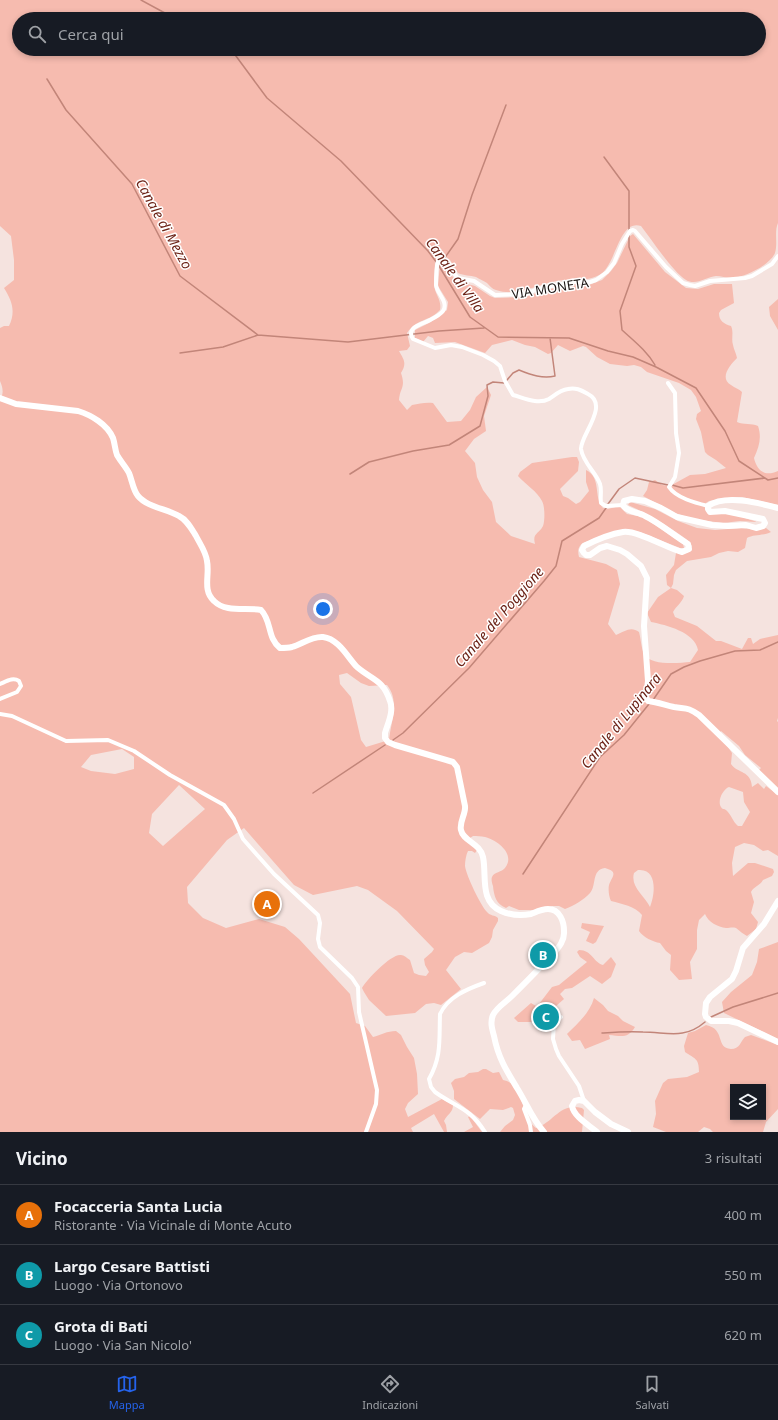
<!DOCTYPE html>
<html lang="it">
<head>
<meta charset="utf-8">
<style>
  :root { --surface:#171b24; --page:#20242c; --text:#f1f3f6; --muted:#9ea1a6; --line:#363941; --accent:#2563eb }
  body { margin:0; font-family:"Noto Sans",sans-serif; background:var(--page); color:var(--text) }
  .controls { position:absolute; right:12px; bottom:12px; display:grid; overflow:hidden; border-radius:0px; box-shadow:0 2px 6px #0003 }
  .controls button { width:36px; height:36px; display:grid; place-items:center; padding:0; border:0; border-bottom:1px solid var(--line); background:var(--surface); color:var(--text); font:20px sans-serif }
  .you { position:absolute; left:323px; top:609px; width:14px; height:14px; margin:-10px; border:3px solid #fff; border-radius:50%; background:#1a73e8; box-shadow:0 0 0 6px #1a73e833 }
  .badge { display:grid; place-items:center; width:26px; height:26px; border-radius:50%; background:var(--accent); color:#fff; font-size:13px; font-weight:700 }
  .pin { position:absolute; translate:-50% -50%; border:2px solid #fff; box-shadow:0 1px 4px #0006 }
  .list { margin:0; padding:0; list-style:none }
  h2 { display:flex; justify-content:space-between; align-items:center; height:52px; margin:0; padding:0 16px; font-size:17px }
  h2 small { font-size:13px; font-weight:400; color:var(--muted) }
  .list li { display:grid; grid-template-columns:26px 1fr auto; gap:12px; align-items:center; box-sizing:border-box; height:60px; padding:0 16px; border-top:1px solid var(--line) }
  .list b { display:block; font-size:15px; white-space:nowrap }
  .list p { margin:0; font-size:13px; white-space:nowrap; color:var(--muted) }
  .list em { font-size:13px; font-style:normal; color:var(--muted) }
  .icon { flex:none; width:22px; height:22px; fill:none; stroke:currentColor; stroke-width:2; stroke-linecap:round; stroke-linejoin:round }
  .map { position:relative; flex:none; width:778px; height:1132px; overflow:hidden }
  .search { position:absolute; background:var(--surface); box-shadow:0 2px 6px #0003; left:12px; right:12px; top:12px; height:44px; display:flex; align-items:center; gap:10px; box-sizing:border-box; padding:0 14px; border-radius:22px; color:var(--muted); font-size:15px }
  .sheet { height:232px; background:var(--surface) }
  nav { display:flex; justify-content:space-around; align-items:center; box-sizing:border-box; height:56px; border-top:1px solid var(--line); background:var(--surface); font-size:11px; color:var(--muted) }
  nav a { display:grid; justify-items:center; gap:2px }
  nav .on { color:var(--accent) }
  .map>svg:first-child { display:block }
  .green { fill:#f6bbaf; fill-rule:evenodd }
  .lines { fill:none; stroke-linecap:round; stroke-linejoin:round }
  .stream { stroke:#c28579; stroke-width:1.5 }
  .street { stroke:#fff; stroke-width:4 }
  .secondary { stroke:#fff; stroke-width:6 }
  .labels { text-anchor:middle; stroke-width:3; stroke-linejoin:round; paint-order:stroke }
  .street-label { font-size:13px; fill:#181210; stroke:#fff }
  .water-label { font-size:14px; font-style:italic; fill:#6c2216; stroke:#fff }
</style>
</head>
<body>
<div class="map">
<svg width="778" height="1132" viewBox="0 0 778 1132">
  <rect width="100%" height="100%" fill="#f5e3df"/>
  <path class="green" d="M 0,0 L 778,0 L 778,223 C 774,232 778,243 775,253 C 770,265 744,278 731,278 C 726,278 721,276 716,276 C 706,277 696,286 686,280 C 672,271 652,240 641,226 C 619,219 616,264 601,274 C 586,283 572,278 556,281 C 536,285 517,297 496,290 C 492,289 490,286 487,283 C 484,281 479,279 476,277 C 470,275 464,276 458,273 L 450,260 L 445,256 L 441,256 L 435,261 C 435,269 434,277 434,285 C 435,295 442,300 440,310 C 429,322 417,318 407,333 L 410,346 L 407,350 L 399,351 C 404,360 407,363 401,373 C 406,388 400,387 399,400 L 407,410 L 412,405 C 419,404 425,402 433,403 L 447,422 L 461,421 L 470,410 L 476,397 L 487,387 L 491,395 L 484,416 L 486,431 L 474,439 L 465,451 L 475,463 L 477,477 L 483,490 L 492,502 L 496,522 L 511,536 L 535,544 C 532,533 539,534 543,526 C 545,521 545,506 542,501 C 537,491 526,485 518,476 L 520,472 L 532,463 L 572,457 L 577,457 L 579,462 L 578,471 L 560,489 L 563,496 L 568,498 L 576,504 L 580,502 L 589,491 L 586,482 L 586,470 C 602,478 593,497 603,508 L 608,509 L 619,506 L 627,514 L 643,517 L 683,544 L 684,548 L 680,548 L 640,532 L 629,530 L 585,542 C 579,545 577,549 579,557 L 606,564 L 617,570 L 620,584 L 608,624 L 616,635 C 625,631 631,626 639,632 C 641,639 641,647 644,654 C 650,666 679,663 690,662 L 698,650 C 695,632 666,625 651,622 L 647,613 L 658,597 L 671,588 L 667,585 L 666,575 L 674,565 L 676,553 L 687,553 L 690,551 L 692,546 C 687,538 680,535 673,530 C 658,520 644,512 628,505 L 630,502 L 655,509 L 678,521 L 697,528 L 715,530 L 741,528 L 758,530 L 766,528 L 771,532 C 763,536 754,534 747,538 L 745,548 L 738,552 L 728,551 L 719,553 L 711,557 L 687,561 L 676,570 L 674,575 L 673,584 L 671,588 L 677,590 L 684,596 C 682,603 676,606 673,612 L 675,617 L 697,626 L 716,641 L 721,641 L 742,649 L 748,638 L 751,638 L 753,644 L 760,639 L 778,635 L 778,718 L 777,721 L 778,722 L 778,791 L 758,771 L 761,768 L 745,755 L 739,746 L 721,731 L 719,734 L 732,753 L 731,764 C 738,774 751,770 752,787 L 758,783 L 764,789 L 766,786 L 778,795 L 778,856 L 768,850 L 763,851 L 754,845 L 744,843 L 735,847 L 732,863 L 733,876 L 748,863 L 755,863 L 773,869 L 774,872 L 772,876 L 763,880 C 760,886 754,886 751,892 L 754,902 L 751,913 L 758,922 L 756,929 L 747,936 C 743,934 740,931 736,928 C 732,927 730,928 726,928 C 718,927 708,922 705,914 L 699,920 L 697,930 L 697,949 L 690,962 L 692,979 L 679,980 L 670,970 L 671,955 L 666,951 L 660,943 C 653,942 643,937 639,931 L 642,915 C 635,906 622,904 611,901 C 609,897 608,890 609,885 C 612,876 619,872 605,868 C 591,870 597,885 590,893 C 584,900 573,906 565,909 L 559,906 L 553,906 L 535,910 L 519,910 L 509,906 L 506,908 C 496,904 494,896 493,886 C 492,883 491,879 492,877 C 494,872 502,872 505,868 C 516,854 497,840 485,837 C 481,836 477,836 473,836 L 470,838 L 477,850 L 475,853 L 472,851 L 468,851 C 466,855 465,861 465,866 C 466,875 481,906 487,912 C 490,916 495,915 498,918 L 498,921 L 493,930 L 492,937 L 489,943 L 472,953 L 464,952 L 455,957 L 446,970 L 461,989 L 441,1005 L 434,1003 L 426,1004 L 415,1013 L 386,1016 L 369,1000 L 364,992 L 362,988 C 366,980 392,953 401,955 C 404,955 407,958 410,960 L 414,973 L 419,975 L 426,976 L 429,972 L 425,965 L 424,959 L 432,952 L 434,949 L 397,911 L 368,890 L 357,886 L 313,895 L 294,885 L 244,828 L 227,840 L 187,887 L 188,903 L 203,918 L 226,928 L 259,919 L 285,927 L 299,939 L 350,994 L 356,1023 L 365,1026 L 373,1037 C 381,1035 387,1031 396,1031 L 401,1035 L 407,1047 L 414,1058 L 417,1074 L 418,1094 L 408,1103 L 405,1109 L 408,1117 L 442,1099 L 453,1105 C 453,1113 447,1114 444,1121 L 446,1125 L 447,1132 L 444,1132 L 434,1114 L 411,1128 L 413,1132 L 0,1132 L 0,400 C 4,393 3,388 0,381 L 0,328 L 4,326 L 9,326 C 16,311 12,301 4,288 L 14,280 L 14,260 L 11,236 L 0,226 ZM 19,19 L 759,19 L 759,49 L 19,49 ZM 347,673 L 361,683 L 369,686 L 387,685 C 400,701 391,721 389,740 L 366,747 L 361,740 L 351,697 L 340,684 L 339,675 ZM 122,749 L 134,757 L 134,769 L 115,774 L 91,771 L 81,767 L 91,755 ZM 179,785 L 205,809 L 163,846 L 149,833 L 152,814 ZM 729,787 L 743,792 L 744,802 L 750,812 L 742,826 L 738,826 C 733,822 731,814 726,810 C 723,808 723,810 721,807 C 717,801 723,789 729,787 ZM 638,870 C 658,868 655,895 650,907 C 645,896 630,887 634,873 Z
    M 633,234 L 665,272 L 686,288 L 698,289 L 714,284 L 732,284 L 734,303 L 721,310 L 719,313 C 719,321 724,324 731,326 C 734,332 731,339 733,345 C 734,350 736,353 737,358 C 730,365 719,378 731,385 C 735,388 739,389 742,392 L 737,422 C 744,425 751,423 758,426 C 762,438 759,447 754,458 C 757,471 765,477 778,471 L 778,505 L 742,497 L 734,497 L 709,501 L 706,503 L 705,509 C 709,517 721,512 728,514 C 738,515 748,519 757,522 L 740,521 L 723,523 L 693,519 L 675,513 L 643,496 L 647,490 L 649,482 L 655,480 L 662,485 L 670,486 L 690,475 L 705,474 L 726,468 L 716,460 L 708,455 L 705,452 L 701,432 L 696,419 L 697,414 L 701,411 L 696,397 L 691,390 L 679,383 L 647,372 L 641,367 L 634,365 L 627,366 L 610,364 L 597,357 L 586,347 L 583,346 L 570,351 L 558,345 L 551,353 L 548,354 L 535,347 L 525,345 L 512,340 L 492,345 L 485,353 L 455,342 L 435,343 L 433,338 L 428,336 L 423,342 L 415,338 L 415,330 L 431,322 L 447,310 L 448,302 L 438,286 L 440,263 L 442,263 L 456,281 L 475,286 L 490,296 L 495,298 L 524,297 L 561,286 L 574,284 L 589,285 L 602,280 L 611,271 L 617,263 L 630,236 Z
    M 778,299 L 778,330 L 770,316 L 769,307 Z
    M 582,923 L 604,926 L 596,942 L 593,944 L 586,941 L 590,932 L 581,928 Z
    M 778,942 L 778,1039 L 724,1013 L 722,1002 L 731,992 L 752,975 L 757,962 L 759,949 Z
    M 579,950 C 592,950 594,963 603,965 L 611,957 L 616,964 L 611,977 L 602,984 L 590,976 L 572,988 L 565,989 L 560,994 L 564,999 L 556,1006 L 551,1003 L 541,1011 L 543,1016 L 537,1017 L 536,1020 L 531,1022 L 518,1022 L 514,1018 L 531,1003 L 536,1006 L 539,1004 L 552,987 L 559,985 L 587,962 L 580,957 L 577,952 Z
    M 594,998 L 603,1005 L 608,1011 L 618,1016 L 623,1021 L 635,1027 C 628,1039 621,1036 609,1035 L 610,1039 L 585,1049 L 580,1040 L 572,1041 L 567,1034 C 577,1024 590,1013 594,998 Z
    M 706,1025 C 726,1029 715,1048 731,1049 C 740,1049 740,1042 745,1037 C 747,1036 749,1036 751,1035 L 778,1045 L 778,1109 L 766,1122 L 763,1132 L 713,1132 L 710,1129 L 704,1127 L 698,1132 L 666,1132 L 653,1127 L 656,1114 L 655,1101 L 663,1083 L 668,1079 L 687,1077 L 699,1072 C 699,1058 695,1059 685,1052 L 684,1046 L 688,1033 L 695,1031 ZM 733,1087 L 763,1087 L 763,1117 L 733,1117 Z
    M 483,1069 L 486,1069 L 493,1073 L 499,1072 L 503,1080 C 525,1084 520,1117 536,1128 C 554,1122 560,1102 582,1108 L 584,1110 L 582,1132 L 500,1132 L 505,1126 L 513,1120 L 515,1115 L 513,1108 L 511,1107 L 503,1110 L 490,1109 L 480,1119 L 454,1099 L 454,1091 L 451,1083 L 455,1079 L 464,1077 L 469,1073 L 478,1072 Z
    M 470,1116 L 482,1132 L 464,1132 L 473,1127 L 468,1117 Z"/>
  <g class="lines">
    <path class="stream" d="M 141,0 L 176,19
      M 228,49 L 233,52 L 267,98 L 341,161 L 428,251 L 437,263
      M 47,79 L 66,110 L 132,184 L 180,276 L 258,335 L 348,342 L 439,331 L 484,328
      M 604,157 L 629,191 L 629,231
      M 629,235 L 629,247 L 636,266 L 620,311 L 622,330 C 634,341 647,351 655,365
      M 439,266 L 470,317 L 498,337 L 569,338 L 608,351 L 633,357 L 656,367 L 696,388 L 725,431 L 739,461 L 768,480 L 778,478
      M 439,266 L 458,239 L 472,195 L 506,105
      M 180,353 L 223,347 L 258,335
      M 507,380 L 513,373 L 519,370 C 531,375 543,379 555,376 L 550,338
      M 350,474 L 369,462 L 413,451 L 449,445 L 480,426 L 488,396 L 487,385 L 493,382 L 504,383
      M 672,485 L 683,488 L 765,478
      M 608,504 L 619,489 L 635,478 L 668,485
      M 653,700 L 671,674 L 684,667 L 700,661 L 735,651 L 760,650 L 778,642
      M 393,740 L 403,733 L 469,668 L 544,581 L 556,566 L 562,541 L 599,518 L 606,508
      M 313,793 L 385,745
      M 523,874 L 600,757 L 624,735 L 649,704
      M 711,1017 L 733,1007 L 778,993
      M 602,1033 C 616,1032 629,1031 643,1032 C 667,1032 684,1040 705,1022"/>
    <path class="street" d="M 668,383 L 675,393 L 676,433 L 679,453 L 675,477 L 669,487 C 676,498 696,503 708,506
      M 623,505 L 606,506 L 601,503 C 600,497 602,490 600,484 C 596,472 583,463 581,449 C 580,436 610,405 588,394 C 581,390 575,387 568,389 C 560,390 555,395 549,399 C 538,405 524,398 513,395 L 505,381 L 500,366 L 494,361 L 483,355 L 462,347 L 451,345 L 435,348 L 413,339 C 405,327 423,324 430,320 C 434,318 440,315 443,311 C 449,302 437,294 436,285 C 436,278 436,268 438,261 L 442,260 L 458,278 L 474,281 L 495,295 L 527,294 L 535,290 L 555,285 L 574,282 L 590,282 L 596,280 L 607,272 L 614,263 L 622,244 L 630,231 L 633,230 L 635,231 L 666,267 L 683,283 L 690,285 L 695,286 L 710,281 L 745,278 L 752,276 L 772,264 L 778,256
      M 0,684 C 7,681 13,677 19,681 L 21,686 L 17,692 L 0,699
      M 0,714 L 12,716 L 66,741 L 108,740 L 134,751 L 170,775 L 224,805 L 234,819 L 243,839 L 274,874 L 318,915 L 320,923 L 318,939 L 320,947 L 352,978 L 358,987 L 359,1012 L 377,1090 L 376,1104 L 366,1132
      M 484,983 C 467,989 448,997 440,1014 C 439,1039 442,1056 429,1079 L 431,1087 L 435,1092 C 456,1107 470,1108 485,1132
      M 561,1017 L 554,1023 L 553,1039 L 556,1049 L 559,1056 L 579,1086 L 584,1101
      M 527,1107 L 525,1107 L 524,1109 L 530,1125 L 531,1132"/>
    <path class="secondary" d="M 0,398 L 16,404 L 78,411 C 91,415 107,424 113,438 C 115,444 115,450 117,455 C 121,462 126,467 129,473 C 132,480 133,490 138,496 C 147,507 167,509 179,516 C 187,520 191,528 196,536 C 200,544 206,552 207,561 C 210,575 202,590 214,601 C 226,613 246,607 261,610 C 272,621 267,638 280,648 C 283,648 288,648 292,647 C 302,644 312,636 323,637 C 339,639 348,658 357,667 C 372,680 383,679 390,701 C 394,711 388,723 385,733 L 385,738 L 388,742 L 395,745 L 453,762 L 457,767 L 465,806 C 466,814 459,822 461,830 C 463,841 480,843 483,857 C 487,876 479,901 501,911 C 510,915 521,916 531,914 C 536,912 542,909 548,909 C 560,909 564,922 564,931 C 565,942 557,949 550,957 C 538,970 525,983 512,996 C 506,1002 497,1007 493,1015 C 490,1022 492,1029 494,1036 C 498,1057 506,1070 517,1088 C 526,1102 532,1119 544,1132
      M 778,508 C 759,503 726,494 708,506 L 708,509 L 710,512 L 725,511 L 763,519 L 765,523 L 763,526 L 756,528 L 746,525 L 728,526 L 712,525 L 677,517 L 661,508 L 645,501 L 632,499 L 624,501 L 623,505 C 627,512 638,512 645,516 C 660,523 673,535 688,544 L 689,549 L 682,552 C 667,548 637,530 623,532 C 610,534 596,540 584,546 L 582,550 L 584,553 L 586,555 L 590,555 L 600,548 L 607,546 L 620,550 L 627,554 L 641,566 L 647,578 L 644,626 L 648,681 L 646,697 L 648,701 C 657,702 665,705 674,707 C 686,709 688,707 699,715 L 778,792
      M 778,901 L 764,924 L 743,948 L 736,971 L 732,979 L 710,997 L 706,1003 L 705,1014 L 706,1017 L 711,1021 L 729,1021 L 738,1023 L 778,1042
      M 597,1132 C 589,1125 574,1117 572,1106 L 575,1101 L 579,1100 L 584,1101 L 595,1112 L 611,1124 L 628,1132"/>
  </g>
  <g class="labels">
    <g class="street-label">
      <text transform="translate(550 288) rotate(-9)" y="5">VIA MONETA</text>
    </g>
    <g class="water-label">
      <text transform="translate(164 224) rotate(61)" y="5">Canale di Mezzo</text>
      <text transform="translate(455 275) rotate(54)" y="5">Canale di Villa</text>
      <text transform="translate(499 617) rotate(-49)" y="5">Canale del Poggione</text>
      <text transform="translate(621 721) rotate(-51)" y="5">Canale di Lupinara</text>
    </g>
  </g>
</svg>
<div class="controls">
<button><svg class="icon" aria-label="layers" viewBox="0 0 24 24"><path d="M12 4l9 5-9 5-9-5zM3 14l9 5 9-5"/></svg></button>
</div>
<div class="you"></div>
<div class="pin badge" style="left:267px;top:904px;background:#e8710a">A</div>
<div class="pin badge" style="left:543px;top:955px;background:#0f9aa8">B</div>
<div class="pin badge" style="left:546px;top:1017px;background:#0f9aa8">C</div>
<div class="search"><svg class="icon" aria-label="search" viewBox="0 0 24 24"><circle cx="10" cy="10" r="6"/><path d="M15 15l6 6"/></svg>Cerca qui</div>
</div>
<section class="sheet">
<h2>Vicino<small>3 risultati</small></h2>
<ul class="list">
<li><span class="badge" style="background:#e8710a">A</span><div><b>Focacceria Santa Lucia</b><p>Ristorante · Via Vicinale di Monte Acuto</p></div><em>400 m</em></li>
<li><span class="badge" style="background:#0f9aa8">B</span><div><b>Largo Cesare Battisti</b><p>Luogo · Via Ortonovo</p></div><em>550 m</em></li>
<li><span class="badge" style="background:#0f9aa8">C</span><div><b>Grota di Bati</b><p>Luogo · Via San Nicolo'</p></div><em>620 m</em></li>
</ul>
</section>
<nav>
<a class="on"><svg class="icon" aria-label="map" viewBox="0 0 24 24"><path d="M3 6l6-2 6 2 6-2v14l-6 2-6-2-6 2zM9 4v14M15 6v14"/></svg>Mappa</a>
<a><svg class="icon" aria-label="directions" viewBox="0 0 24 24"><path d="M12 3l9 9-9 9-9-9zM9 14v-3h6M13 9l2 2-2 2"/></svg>Indicazioni</a>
<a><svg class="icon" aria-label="saved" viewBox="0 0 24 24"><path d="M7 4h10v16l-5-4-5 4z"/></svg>Salvati</a>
</nav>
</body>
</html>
